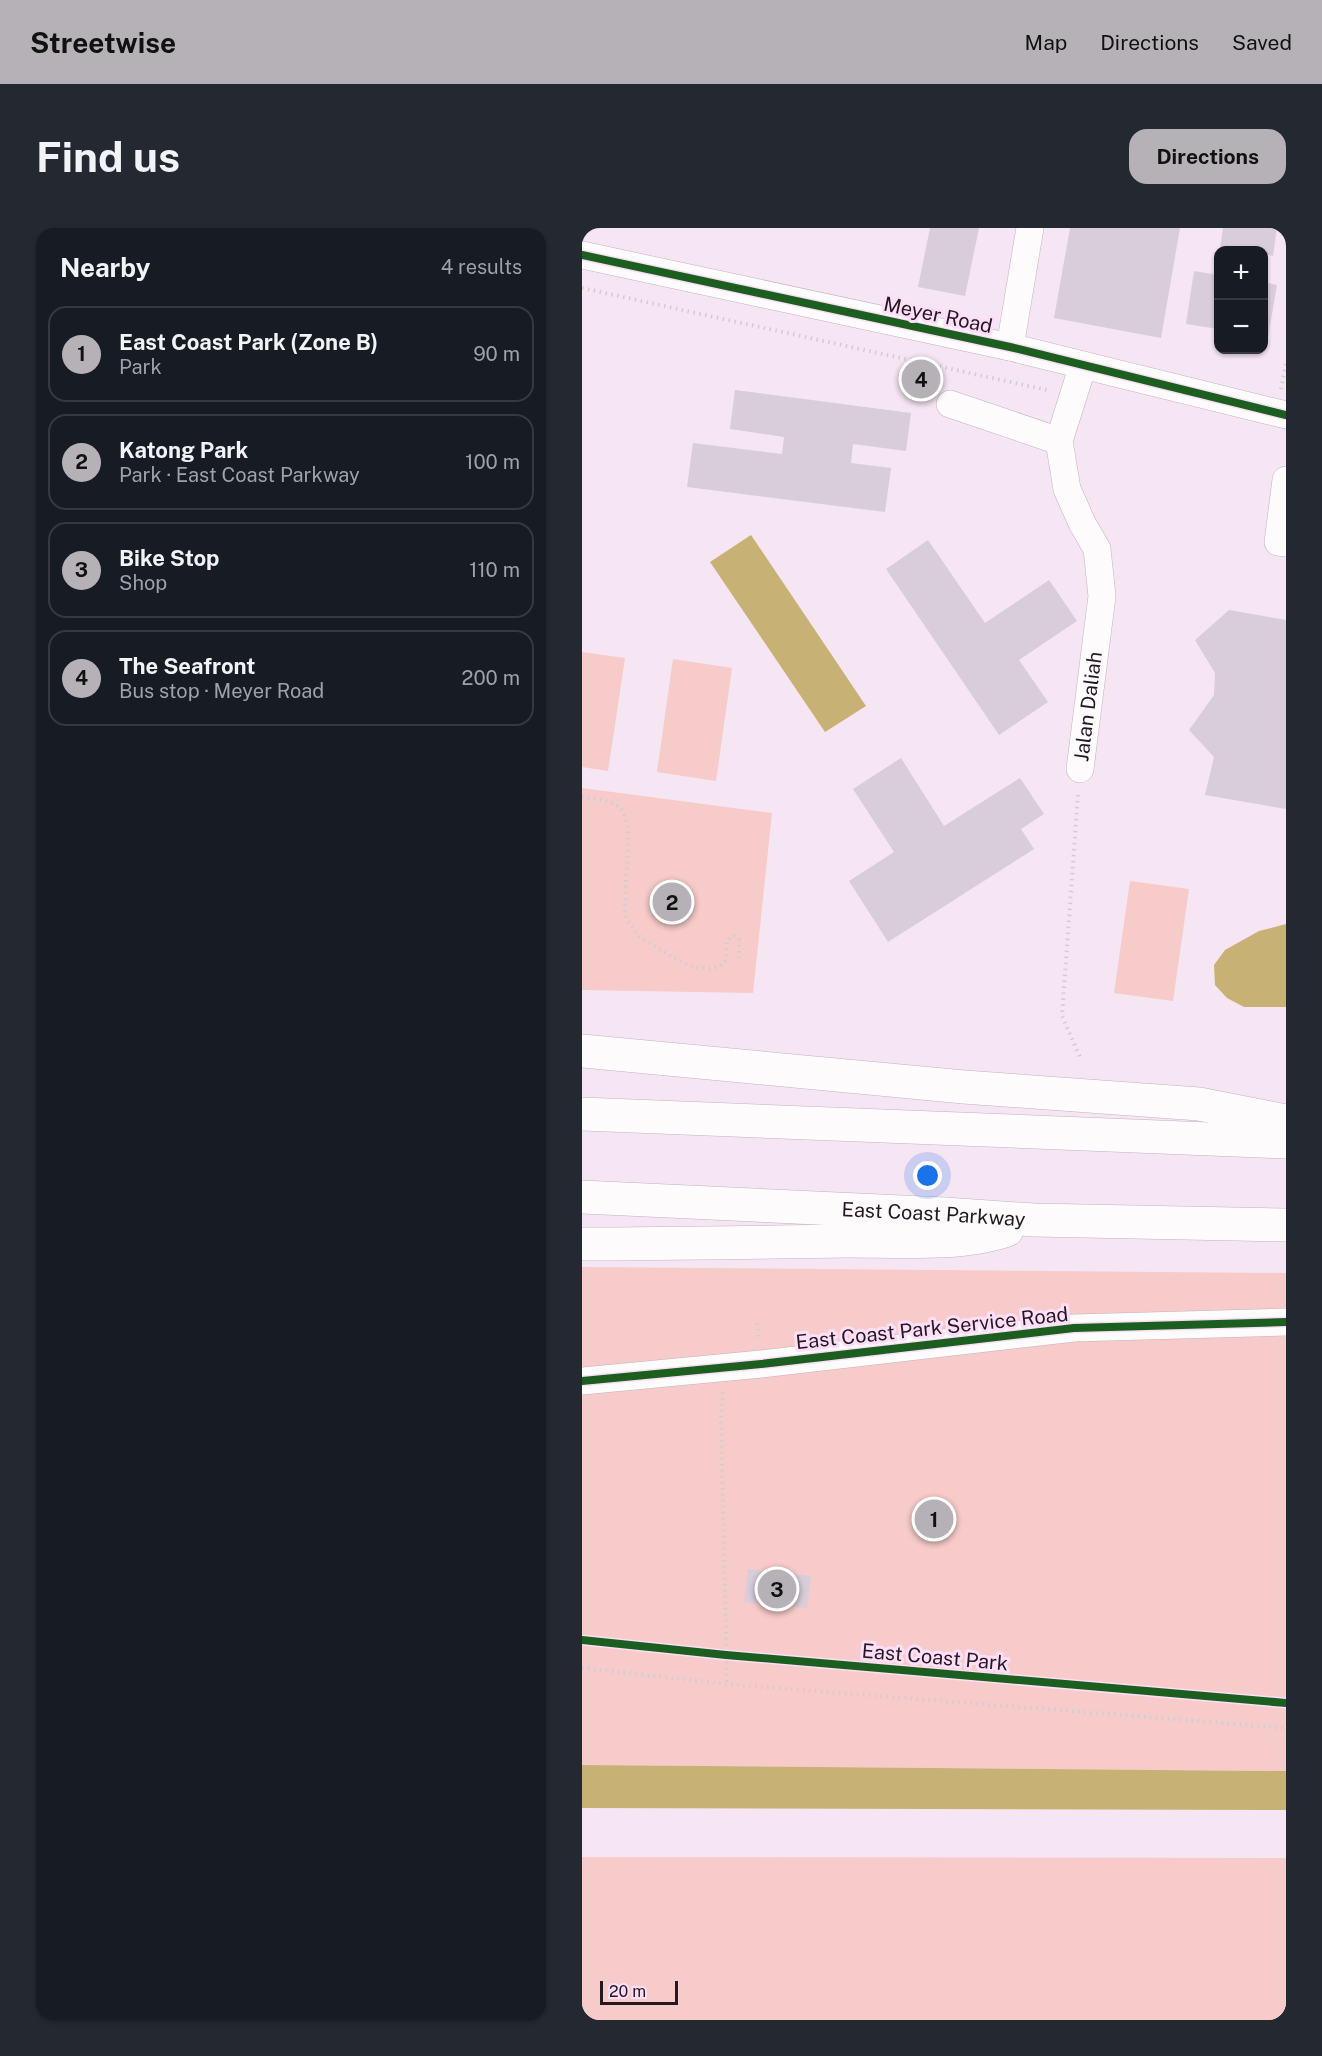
<!DOCTYPE html>
<html lang="en">
<head>
<meta charset="utf-8">
<style>
  :root { --surface:#171b24; --page:#242831; --text:#f1f3f6; --muted:#9ea1a6; --line:#363941; --accent:#b6b1b7 }
  body { margin:0; font-family:"Public Sans",sans-serif; background:var(--page); color:var(--text) }
  .controls { position:absolute; right:18px; top:18px; display:grid; overflow:hidden; border-radius:12px; box-shadow:0 2px 4px #0004 }
  .controls button { width:54px; height:54px; display:grid; place-items:center; padding:0; border:0; border-bottom:2px solid var(--line); background:var(--surface); color:var(--text); font:30px sans-serif }
  .scale { position:absolute; left:18px; bottom:15px; width:78px; box-sizing:border-box; padding-left:6px; border:3px solid #251822; border-top:0; font-size:16px; line-height:21px; white-space:nowrap; color:#251822; -webkit-text-stroke:4px #fddef7; paint-order:stroke }
  .you { position:absolute; left:346px; top:948px; width:21px; height:21px; margin:-15px; border:4px solid #fff; border-radius:50%; background:#1a73e8; box-shadow:0 0 0 9px #1a73e833 }
  .badge { display:grid; place-items:center; width:39px; height:39px; border-radius:50%; background:var(--accent); color:#111; font-size:20px; font-weight:700 }
  .pin { position:absolute; translate:-50% -50%; border:3px solid #fff; box-shadow:0 2px 6px #0006 }
  .list { margin:0; padding:0; list-style:none }
  h2 { display:flex; justify-content:space-between; align-items:center; height:78px; margin:0; padding:0 24px; font-size:26px }
  h2 small { font-size:20px; font-weight:400; color:var(--muted) }
  .list li { display:grid; grid-template-columns:39px 1fr auto; gap:18px; align-items:center; box-sizing:border-box; height:96px; margin:0 12px 12px; padding:0 12px; border:2px solid var(--line); border-radius:18px }
  .list b { display:block; font-size:22px; white-space:nowrap }
  .list p { margin:0; font-size:20px; white-space:nowrap; color:var(--muted) }
  .list em { font-size:20px; font-style:normal; color:var(--muted) }
  .map { position:relative; flex:none; width:704px; height:1792px; overflow:hidden; border-radius:18px }
  header { display:flex; align-items:center; gap:36px; box-sizing:border-box; height:84px; padding:0 30px; background:var(--accent); color:#111 }
  header strong { font-size:28px }
  nav { display:flex; gap:33px; margin-inline-start:auto; font-size:21px }
  .intro { display:flex; align-items:center; justify-content:space-between; box-sizing:border-box; height:144px; padding:0 36px }
  h1 { margin:0; font-size:42px }
  .button { padding:15px 27px; border-radius:18px; background:var(--accent); color:#111; font-size:21px; font-weight:700 }
  main { display:flex; gap:36px; padding:0 36px }
  aside { flex:1; background:var(--surface); border-radius:18px; box-shadow:0 2px 4px #0004 }
  .map>svg:first-child { display:block }
  .green { fill:#f6cbc9 }
  .water { fill:#c8b175 }
  .building { fill:#d9cddb }
  .lines { fill:none; stroke-linecap:round; stroke-linejoin:round }
  .minor-casing { stroke:#c1b2be; stroke-width:28 }
  .highway-casing { stroke:#c1b2be; stroke-width:34 }
  .path { stroke:#d2cdd1; stroke-width:4; stroke-dasharray:1.5 4.5; stroke-linecap:butt }
  .minor { stroke:#fefbfd; stroke-width:27 }
  .highway { stroke:#fefbfd; stroke-width:33 }
  .cycleway-casing { stroke:#fddef7; stroke-width:11 }
  .cycleway { stroke:#1b5e20; stroke-width:8 }
  .labels { text-anchor:middle; stroke-width:6; stroke-linejoin:round; paint-order:stroke }
  .street-label { font-size:20px; fill:#251822; stroke:#fddef7 }
</style>
</head>
<body>
<header>
<strong>Streetwise</strong>
<nav><a>Map</a><a>Directions</a><a>Saved</a></nav>
</header>
<div class="intro"><h1>Find us</h1><a class="button">Directions</a></div>
<main>
<aside>
<h2>Nearby<small>4 results</small></h2>
<ul class="list">
<li><span class="badge">1</span><div><b>East Coast Park (Zone B)</b><p>Park</p></div><em>90 m</em></li>
<li><span class="badge">2</span><div><b>Katong Park</b><p>Park · East Coast Parkway</p></div><em>100 m</em></li>
<li><span class="badge">3</span><div><b>Bike Stop</b><p>Shop</p></div><em>110 m</em></li>
<li><span class="badge">4</span><div><b>The Seafront</b><p>Bus stop · Meyer Road</p></div><em>200 m</em></li>
</ul>
</aside>
<div class="map">
<svg width="704" height="1792" viewBox="0 0 704 1792">
  <rect width="100%" height="100%" fill="#f6e5f3"/>
  <path class="green" d="M 0,424 L 43,430 L 26,543 L 0,539 Z
    M 91,431 L 150,440 L 134,553 L 75,544 Z
    M 0,560 L 190,585 L 171,765 L 0,762 Z
    M 548,653 L 607,661 L 591,773 L 532,765 Z
    M 0,1039 L 704,1045 L 704,1543 L 0,1537 Z
    M 0,1629 L 704,1630 L 704,1792 L 0,1792 Z"/>
  <path class="water" d="M 169,307 L 284,478 L 243,504 L 128,334 Z
    M 704,696 L 704,779 L 662,779 L 645,770 L 633,757 L 632,737 L 643,722 L 677,703 Z
    M 0,1537 L 704,1543 L 704,1582 L 0,1580 Z"/>
  <path class="building" d="M 348,0 L 397,0 L 383,68 L 336,59 Z
    M 488,0 L 598,0 L 579,110 L 472,90 Z
    M 641,0 L 695,0 L 691,28 L 682,26 L 682,22 L 656,22 L 638,20 Z
    M 612,43 L 636,47 L 636,101 L 604,96 Z
    M 682,54 L 695,57 L 686,109 L 682,108 Z
    M 153,162 L 329,185 L 324,223 L 271,216 L 269,235 L 309,240 L 303,284 L 105,259 L 111,215 L 200,226 L 202,209 L 148,201 Z
    M 346,312 L 403,395 L 467,352 L 495,393 L 437,432 L 466,474 L 417,507 L 304,341 Z
    M 647,382 L 704,392 L 704,581 L 623,567 L 632,529 L 607,502 L 632,467 L 633,445 L 613,412 Z
    M 319,530 L 362,598 L 438,550 L 462,586 L 439,601 L 452,621 L 306,714 L 267,653 L 312,624 L 271,561 Z
    M 166,1341 L 229,1348 L 225,1380 L 162,1374 Z"/>
  <g class="lines">
    <g class="minor-casing">
      <g id="minor">
        <path d="M 0,27 L 428,119 L 704,187"/>
        <path d="M 428,119 L 448,0"/>
        <path d="M 368,176 L 477,213"/>
        <path d="M 704,252 L 696,314 L 704,315"/>
        <path id="s1" d="M 498,541 L 520,368 L 515,321 L 500,295 L 485,261 L 477,213 L 501,137"/>
        <path d="M 0,1153 L 179,1136 L 492,1100 L 704,1094"/>
      </g>
    </g>
    <g class="highway-casing">
      <g id="highway">
        <path d="M 0,823 L 382,859 L 617,876 L 704,893"/>
        <path d="M 0,886 L 704,914"/>
        <path id="s2" d="M 0,969 L 363,986 L 452,992 L 704,997"/>
        <path d="M 0,1016 C 89,1016 177,1014 266,1013 C 313,1013 381,1018 425,1002"/>
      </g>
    </g>
    <path class="path" d="M 0,60 L 465,162
      M 699,161 L 704,136
      M 496,567 L 480,788 L 498,829
      M 0,569 C 12,571 26,571 36,578 C 56,591 39,662 44,687 C 47,696 52,703 59,710 C 75,719 92,732 110,738 C 118,741 141,743 144,731 C 146,725 144,717 145,712 L 152,708 L 157,711 L 157,730
      M 175,1095 L 177,1110
      M 141,1164 L 139,1187 L 145,1456
      M 0,1440 L 145,1456 L 704,1500"/>
    <use href="#minor" class="minor"/>
    <use href="#highway" class="highway"/>
    <g class="cycleway-casing">
      <path id="cycleway" d="M 0,27 L 428,119 L 704,187
        M 0,1153 L 179,1136 L 492,1100 L 704,1094
        M 0,1412 L 144,1427 L 704,1475"/>
    </g>
    <use href="#cycleway" class="cycleway"/>
  </g>
  <g class="labels">
    <g class="street-label">
      <text transform="translate(356 87) rotate(12)" y="7">Meyer Road</text>
      <text dy="7" stroke="none"><textPath href="#s1" startOffset="63">Jalan Daliah</textPath></text>
      <text dy="7" stroke="none"><textPath href="#s2" startOffset="352">East Coast Parkway</textPath></text>
      <text transform="translate(350 1100) rotate(-6)" y="7">East Coast Park Service Road</text>
      <text transform="translate(353 1429) rotate(5)" y="7">East Coast Park</text>
    </g>
  </g>
</svg>
<div class="controls">
<button>+</button>
<button>−</button>
</div>
<div class="scale">20 m</div>
<div class="you"></div>
<div class="pin badge" style="left:352px;top:1291px">1</div>
<div class="pin badge" style="left:90px;top:674px">2</div>
<div class="pin badge" style="left:195px;top:1361px">3</div>
<div class="pin badge" style="left:339px;top:151px">4</div>
</div>
</main>
</body>
</html>
